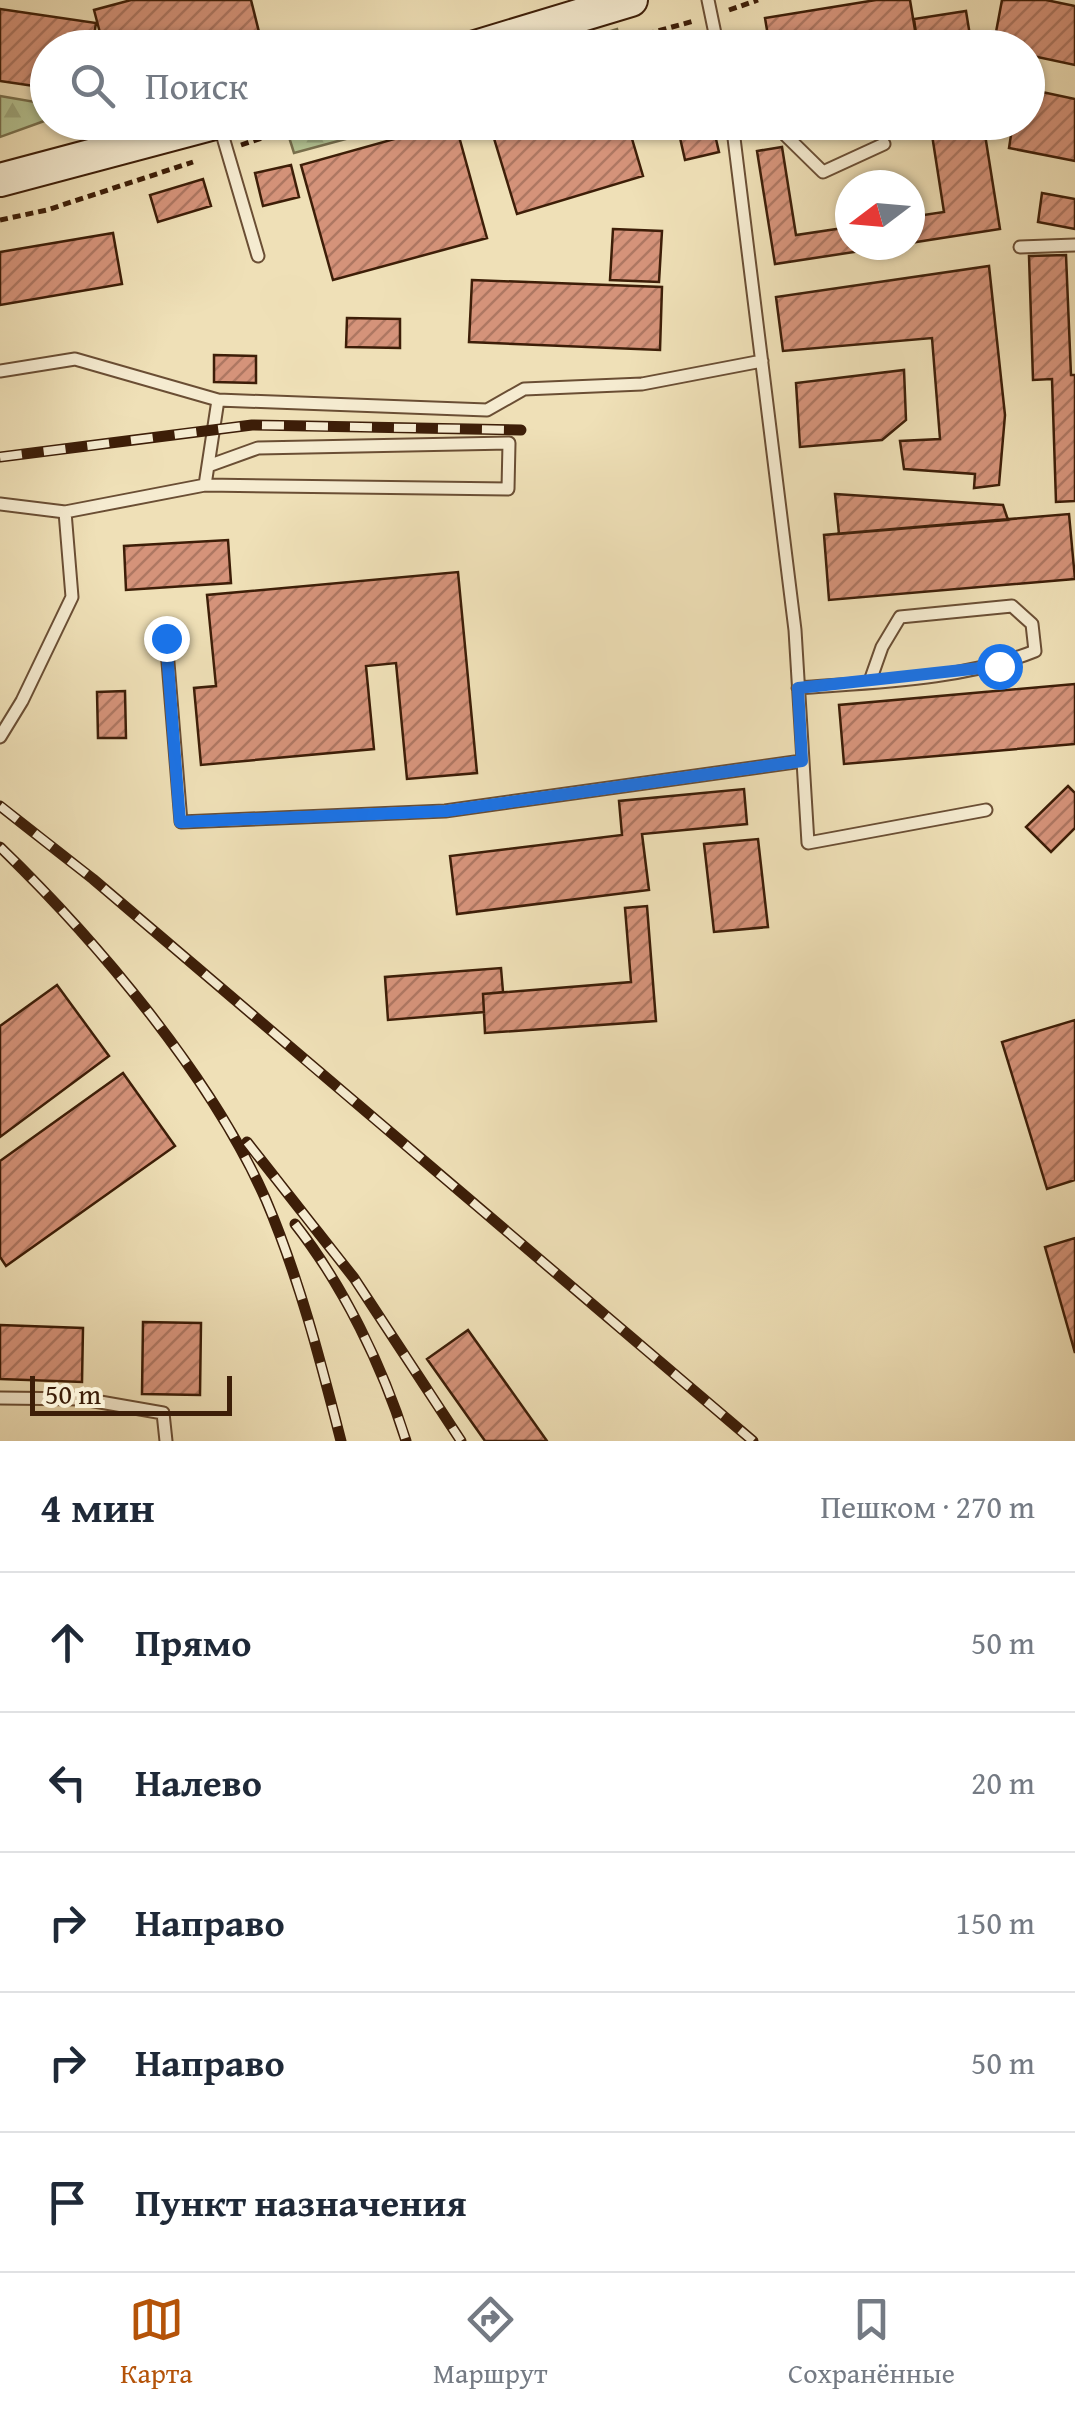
<!DOCTYPE html>
<html lang="ru">
<head>
<meta charset="utf-8">
<style>
  :root { --surface:#fff; --page:#f6f6f7; --text:#1f2937; --muted:#747a83; --line:#e0e1e3; --accent:#b45309 }
  body { margin:0; font-family:"Gentium Book Plus",serif; background:var(--page); color:var(--text) }
  .compass { position:absolute; left:835px; top:170px; width:90px; height:90px; border-radius:50%; background:var(--surface); box-shadow:0 2px 8px #0004; rotate:254deg }
  .scale { position:absolute; left:30px; bottom:25px; width:202px; box-sizing:border-box; padding-left:10px; border:5px solid #3d1e08; border-top:0; font-size:28px; line-height:35px; white-space:nowrap; color:#3d1e08; -webkit-text-stroke:8px #f5ebd0; paint-order:stroke }
  .stop { position:absolute; width:30px; height:30px; margin:-22px; border:8px solid #1a73e8; border-radius:50%; background:#fff }
  .stop.end { background:#1a73e8; border-color:#fff; box-shadow:0 2px 10px #0008 }
  .list { margin:0; padding:0; list-style:none }
  h2 { display:flex; justify-content:space-between; align-items:center; height:130px; margin:0; padding:0 40px; font-size:42px }
  h2 small { font-size:32px; font-weight:400; color:var(--muted) }
  .list li { display:grid; grid-template-columns:65px 1fr auto; gap:30px; align-items:center; box-sizing:border-box; height:140px; padding:0 40px; border-top:2px solid var(--line) }
  .list b { display:block; font-size:38px; white-space:nowrap }
  .list em { font-size:32px; font-style:normal; color:var(--muted) }
  .icon { flex:none; width:55px; height:55px; fill:none; stroke:currentColor; stroke-width:2; stroke-linecap:round; stroke-linejoin:round }
  .map { position:relative; flex:none; width:1075px; height:1441px; overflow:hidden }
  .search { position:absolute; background:var(--surface); box-shadow:0 2px 8px #0004; left:30px; right:30px; top:30px; height:110px; display:flex; align-items:center; gap:25px; box-sizing:border-box; padding:0 35px; border-radius:55px; color:var(--muted); font-size:38px }
  .sheet { height:830px; background:var(--surface) }
  nav { display:flex; justify-content:space-around; align-items:center; box-sizing:border-box; height:140px; border-top:2px solid var(--line); background:var(--surface); font-size:28px; color:var(--muted) }
  nav a { display:grid; justify-items:center; gap:5px }
  nav .on { color:var(--accent) }
  .map>svg:first-child { display:block }
  .forest { fill:url(#forest-firs); stroke:#79704d; stroke-width:2.5 }
  .building { fill:url(#building-hatch); stroke:#3d1e08; stroke-width:2.5 }
  .lines { fill:none; stroke-linecap:round; stroke-linejoin:round }
  .lane-casing { stroke:#6a4e34; stroke-width:15 }
  .secondary-casing { stroke:#3d1e08; stroke-width:36 }
  .path { stroke:#3d1e08; stroke-width:5; stroke-dasharray:8 5; stroke-linecap:butt }
  .lane { stroke:#f5ebd0; stroke-width:11 }
  .secondary { stroke:#f5ebd0; stroke-width:32 }
  .rail-casing { stroke:#3d1e08; stroke-width:11 }
  .rail { stroke:#f5ebd0; stroke-width:8; stroke-dasharray:22; stroke-linecap:butt }
  .route { stroke:#1a73e8; stroke-width:12 }
</style>
</head>
<body>
<div class="map">
<svg width="1075" height="1441" viewBox="0 0 1075 1441">
  <defs>
    <pattern id="forest-firs" width="22" height="20" patternUnits="userSpaceOnUse" patternTransform="scale(2.5)"><rect width="22" height="20" fill="#b5c392"/><path d="M5 1l3.5 6h-7zM16 11l3.5 6h-7z" fill="#9da77c"/></pattern>
    <pattern id="building-hatch" width="6" height="6" patternUnits="userSpaceOnUse" patternTransform="scale(2.5)"><rect width="6" height="6" fill="#d5937a"/><path d="M-1 1l2-2M0 6l6-6M5 7l2-2" fill="none" stroke="#ae7762"/></pattern>
  </defs>
  <rect width="100%" height="100%" fill="#efe0b7"/>
  <filter id="stains"><feTurbulence type="fractalNoise" baseFrequency=".002" numOctaves="4"/><feColorMatrix values="0 0 0 0 .2 0 0 0 0 .09 0 0 0 0 .02 0 0 0 .5 -.17"/></filter>
  <radialGradient id="worn" r=".72"><stop offset=".6" stop-color="#630" stop-opacity="0"/><stop offset="1" stop-color="#630" stop-opacity=".3"/></radialGradient>
  <path class="forest" d="M 617,29 L 622,47 L 559,47 Z
    M 0,96 L 47,104 L 47,120 L 0,137 Z
    M 323,122 L 405,122 L 405,123 L 294,153 L 288,134 Z"/>
  <path class="building" d="M 131,0 L 251,0 L 263,48 L 104,48 L 94,10 Z
    M 876,0 L 910,0 L 918,48 L 770,48 L 765,18 Z
    M 1002,0 L 1046,0 L 1075,6 L 1075,65 L 1028,55 L 1028,48 L 993,48 Z
    M 0,9 L 96,23 L 92,48 L 48,48 L 48,88 L 0,81 Z
    M 966,11 L 972,48 L 918,48 L 914,19 Z
    M 1028,89 L 1075,99 L 1075,161 L 1009,148 L 1013,122 L 1028,122 Z
    M 455,122 L 487,238 L 333,280 L 301,165 Z
    M 489,122 L 627,122 L 643,176 L 517,214 Z
    M 712,122 L 719,152 L 685,160 L 678,129 Z
    M 930,122 L 983,122 L 1000,229 L 910,243 L 910,217 L 944,212 Z
    M 782,147 L 796,235 L 850,227 L 850,245 L 900,245 L 775,264 L 757,151 Z
    M 291,165 L 299,197 L 263,206 L 255,173 Z
    M 203,179 L 211,206 L 158,222 L 150,195 Z
    M 1042,193 L 1075,199 L 1075,229 L 1038,222 Z
    M 613,229 L 662,231 L 659,282 L 610,280 Z
    M 113,233 L 122,284 L 0,305 L 0,252 Z
    M 1066,255 L 1071,375 L 1075,375 L 1075,501 L 1056,502 L 1052,379 L 1033,380 L 1029,256 Z
    M 989,266 L 1005,415 L 999,485 L 974,488 L 975,474 L 904,469 L 900,441 L 940,439 L 932,338 L 783,351 L 776,297 Z
    M 472,280 L 662,287 L 660,350 L 469,342 Z
    M 347,318 L 400,319 L 400,348 L 346,347 Z
    M 214,355 L 256,356 L 256,383 L 214,382 Z
    M 904,370 L 906,420 L 882,440 L 800,447 L 796,383 Z
    M 835,494 L 1003,505 L 1008,520 L 839,534 Z
    M 1069,514 L 1075,579 L 829,600 L 824,535 Z
    M 228,540 L 231,583 L 126,590 L 124,546 Z
    M 458,572 L 477,773 L 407,779 L 396,663 L 366,666 L 374,749 L 201,765 L 194,688 L 216,686 L 207,595 Z
    M 1075,684 L 1075,744 L 844,764 L 839,705 Z
    M 125,691 L 126,738 L 98,738 L 97,692 Z
    M 1068,786 L 1075,793 L 1075,828 L 1051,852 L 1026,827 Z
    M 744,789 L 747,824 L 642,834 L 649,890 L 457,914 L 450,856 L 622,835 L 619,801 Z
    M 758,839 L 768,927 L 714,932 L 704,844 Z
    M 647,906 L 656,1021 L 485,1033 L 483,994 L 631,982 L 625,908 Z
    M 501,968 L 503,992 L 483,994 L 484,1012 L 388,1020 L 385,977 Z
    M 57,985 L 109,1056 L 0,1137 L 0,1026 Z
    M 1075,1020 L 1075,1180 L 1047,1189 L 1002,1042 Z
    M 123,1073 L 175,1146 L 6,1266 L 0,1257 L 0,1161 Z
    M 1075,1238 L 1075,1353 L 1045,1247 Z
    M 143,1322 L 201,1323 L 200,1395 L 142,1394 Z
    M 0,1325 L 83,1328 L 82,1382 L 0,1379 Z
    M 468,1330 L 547,1441 L 485,1441 L 427,1359 Z"/>
  <g class="lines">
    <g class="lane-casing">
      <path id="lane" d="M 708,0 L 718,48
        M 732,122 L 795,630 L 808,843 L 986,810
        M 772,122 L 823,172 L 884,144
        M 220,127 L 258,256
        M 1020,247 L 1075,245
        M 0,371 L 75,359 L 218,400 L 487,410 L 524,389 L 642,384 L 762,361
        M 205,485 L 508,489 L 509,443 L 258,448 L 208,466
        M 0,504 L 65,512 L 205,485 L 218,400
        M 166,638 L 181,822 L 445,811 L 802,761
        M 798,688 C 875,682 963,680 1035,651 L 1032,624 L 1012,606 L 900,617 L 882,647 L 870,681
        M 0,737 L 22,701 L 72,597 L 65,512
        M 0,1398 L 83,1399 L 163,1413 L 166,1441"/>
    </g>
    <g class="secondary-casing">
      <path id="secondary" d="M 472,48 L 631,0
        M 0,180 L 218,122"/>
    </g>
    <path class="path" d="M 729,10 L 758,0
      M 596,48 L 694,21
      M 241,145 L 310,122
      M 0,220 L 47,210 L 193,162"/>
    <use href="#lane" class="lane"/>
    <use href="#secondary" class="secondary"/>
    <g class="rail-casing">
      <path id="rail" d="M 0,457 L 252,425 L 521,430
        M 0,806 L 93,879 L 753,1441
        M 0,847 C 96,940 212,1077 266,1200 C 299,1278 320,1359 341,1441
        M 247,1142 L 354,1278 L 461,1441
        M 295,1224 C 343,1285 383,1367 406,1441"/>
    </g>
    <use href="#rail" class="rail"/>
  </g>
  <g class="lines">
    <path class="route" d="M 166,638 L 180,822 L 446,811 L 802,761 L 798,688 L 999,666"/>
  </g>
  <rect width="100%" height="100%" filter="url(#stains)"/>
  <rect width="100%" height="100%" fill="url(#worn)"/>
</svg>
<svg class="compass" viewBox="-18 -18 36 36"><path d="M0-13l5 13h-10z" fill="#e53935"/><path d="M0 13l5-13h-10z" fill="#747a83"/></svg>
<div class="scale">50 m</div>
<div class="stop" style="left:999px;top:666px"></div>
<div class="stop end" style="left:166px;top:638px"></div>
<div class="search"><svg class="icon" aria-label="search" viewBox="0 0 24 24"><circle cx="10" cy="10" r="6"/><path d="M15 15l6 6"/></svg>Поиск</div>
</div>
<section class="sheet">
<h2>4 мин<small>Пешком · 270 m</small></h2>
<ul class="list">
<li><svg class="icon" aria-label="ahead" viewBox="0 0 24 24"><path d="M12 20V5M6 11l6-6 6 6"/></svg><div><b>Прямо</b></div><em>50 m</em></li>
<li><svg class="icon" aria-label="left" viewBox="0 0 24 24"><path d="M17 20v-9H6M10 6l-5 5 5 5"/></svg><div><b>Налево</b></div><em>20 m</em></li>
<li><svg class="icon" aria-label="right" viewBox="0 0 24 24"><path d="M7 20v-9h11M14 6l5 5-5 5"/></svg><div><b>Направо</b></div><em>150 m</em></li>
<li><svg class="icon" aria-label="right" viewBox="0 0 24 24"><path d="M7 20v-9h11M14 6l5 5-5 5"/></svg><div><b>Направо</b></div><em>50 m</em></li>
<li><svg class="icon" aria-label="arrive" viewBox="0 0 24 24"><path d="M6 21V4h12l-3 4 3 4H6"/></svg><div><b>Пункт назначения</b></div></li>
</ul>
</section>
<nav>
<a class="on"><svg class="icon" aria-label="map" viewBox="0 0 24 24"><path d="M3 6l6-2 6 2 6-2v14l-6 2-6-2-6 2zM9 4v14M15 6v14"/></svg>Карта</a>
<a><svg class="icon" aria-label="directions" viewBox="0 0 24 24"><path d="M12 3l9 9-9 9-9-9zM9 14v-3h6M13 9l2 2-2 2"/></svg>Маршрут</a>
<a><svg class="icon" aria-label="saved" viewBox="0 0 24 24"><path d="M7 4h10v16l-5-4-5 4z"/></svg>Сохранённые</a>
</nav>
</body>
</html>
